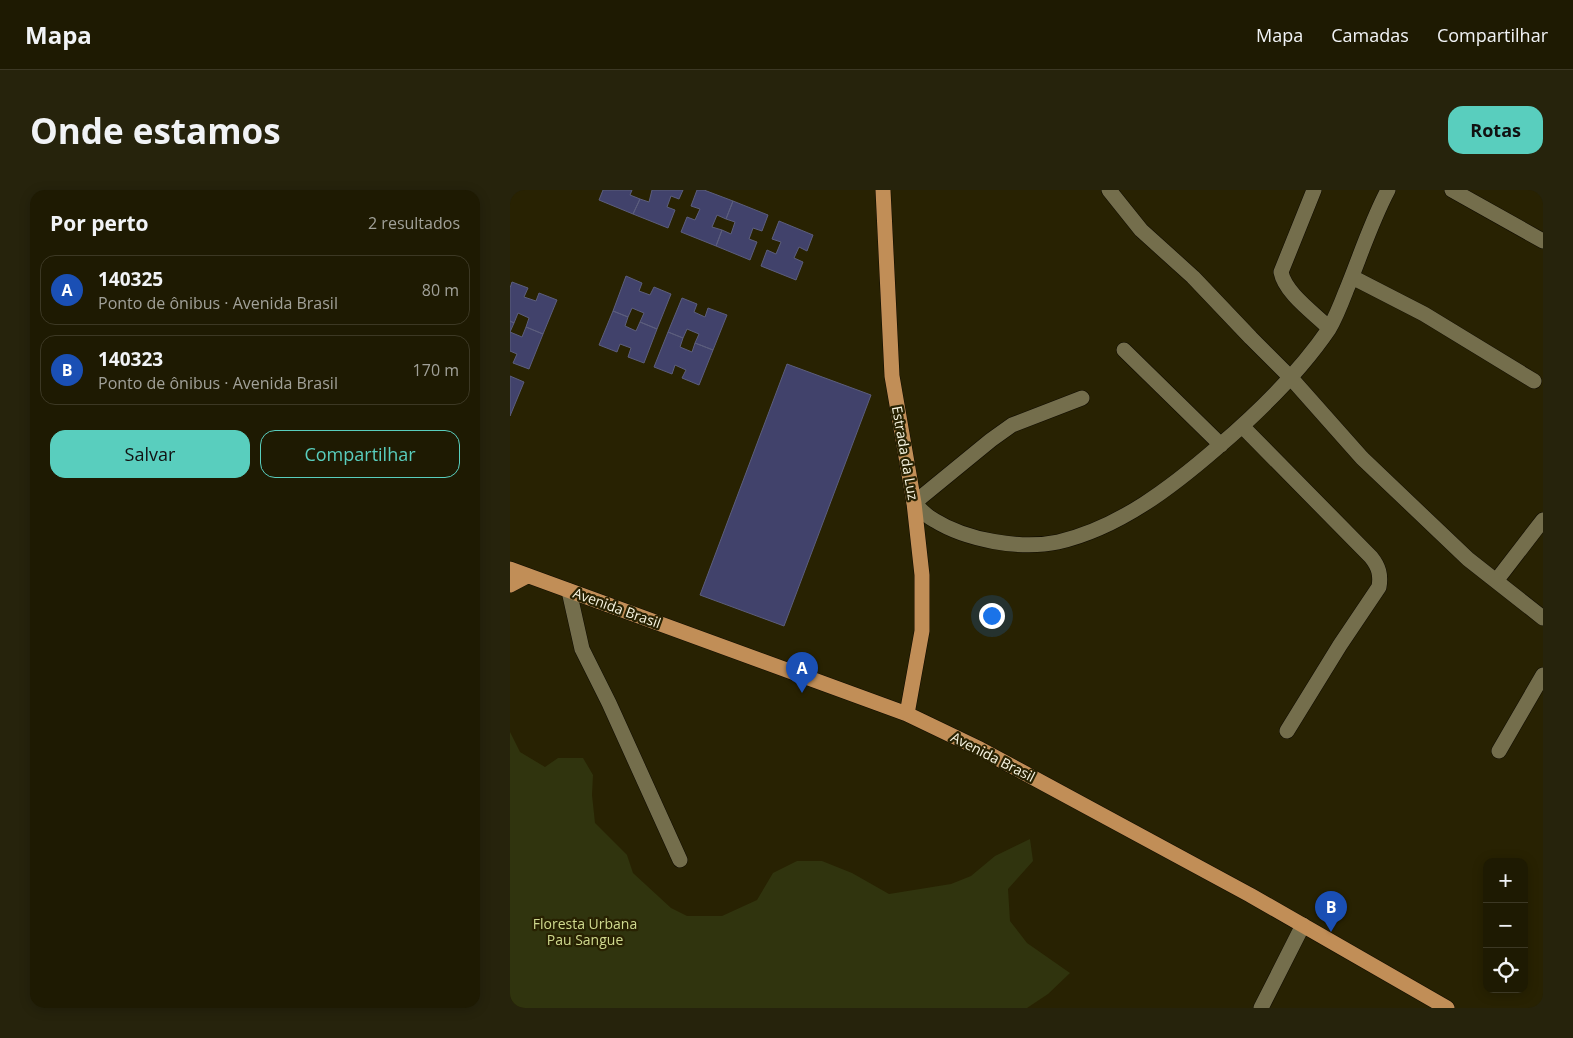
<!DOCTYPE html>
<html lang="pt">
<head>
<meta charset="utf-8">
<style>
  :root { --surface:#1e1a02; --page:#26230c; --text:#f1f3f6; --muted:#a1a199; --line:#3c3824; --accent:#59cebe }
  body { margin:0; font-family:"Open Sans",sans-serif; background:var(--page); color:var(--text) }
  .controls { position:absolute; right:15px; bottom:15px; display:grid; overflow:hidden; border-radius:10px; box-shadow:0 2px 12px #0003 }
  .controls button { width:45px; height:45px; display:grid; place-items:center; padding:0; border:0; border-bottom:1px solid var(--line); background:var(--surface); color:var(--text); font:25px sans-serif }
  .you { position:absolute; left:481px; top:425px; width:18px; height:18px; margin:-12px; border:4px solid #fff; border-radius:50%; background:#1a73e8; box-shadow:0 0 0 8px #1a73e833 }
  .badge { display:grid; place-items:center; width:32px; height:32px; border-radius:50%; background:var(--accent); color:#fff; font-size:16px; font-weight:700 }
  .pin { position:absolute; translate:-50% -41px; filter:drop-shadow(0 1px 2px #0008) }
  .pin::after { content:''; position:absolute; top:26px; width:18px; height:15px; background:inherit; clip-path:polygon(0 0,100% 0,50% 100%) }
  .list { margin:0; padding:0; list-style:none }
  h2 { display:flex; justify-content:space-between; align-items:center; height:65px; margin:0; padding:0 20px; font-size:21px }
  h2 small { font-size:16px; font-weight:400; color:var(--muted) }
  .list li { display:grid; grid-template-columns:32px 1fr auto; gap:15px; align-items:center; box-sizing:border-box; height:70px; margin:0 10px 10px; padding:0 10px; border:1px solid var(--line); border-radius:15px }
  .list b { display:block; font-size:19px; white-space:nowrap }
  .list p { margin:0; font-size:16px; white-space:nowrap; color:var(--muted) }
  .list em { font-size:16px; font-style:normal; color:var(--muted) }
  .actions { display:flex; gap:10px; padding:15px 20px }
  .actions a { flex:1; padding:11px 0; border:1px solid var(--accent); border-radius:15px; text-align:center; font-size:18px; color:var(--accent) }
  .actions .main { background:var(--accent); color:#111 }
  .icon { flex:none; width:28px; height:28px; fill:none; stroke:currentColor; stroke-width:2; stroke-linecap:round; stroke-linejoin:round }
  .map { position:relative; flex:none; width:1033px; height:818px; overflow:hidden; border-radius:15px }
  header { display:flex; align-items:center; gap:30px; box-sizing:border-box; height:70px; padding:0 25px; background:var(--surface); border-bottom:1px solid var(--line) }
  header strong { font-size:24px }
  nav { display:flex; gap:28px; margin-inline-start:auto; font-size:18px }
  .intro { display:flex; align-items:center; justify-content:space-between; box-sizing:border-box; height:120px; padding:0 30px }
  h1 { margin:0; font-size:35px }
  .button { padding:12px 22px; border-radius:15px; background:var(--accent); color:#111; font-size:18px; font-weight:700 }
  main { display:flex; gap:30px; padding:0 30px }
  aside { flex:1; background:var(--surface); border-radius:15px; box-shadow:0 2px 12px #0003 }
  .map>svg:first-child { display:block }
  .green { fill:#30340e }
  .building { fill:#41426b; stroke:#5c5e7d }
  .lines { fill:none; stroke-linecap:round; stroke-linejoin:round }
  .minor-casing { stroke:#0f0b00; stroke-width:16 }
  .major-casing { stroke:#0f0b00; stroke-width:16 }
  .minor { stroke:#746e4c; stroke-width:15 }
  .major { stroke:#c18e57; stroke-width:15 }
  .labels { text-anchor:middle; stroke-width:4.5; stroke-linejoin:round; paint-order:stroke }
  .street-label { font-size:14px; fill:#f8f5e2; stroke:#282202 }
  .park-label { font-size:14px; fill:#d0da8f; stroke:#282202 }
</style>
</head>
<body>
<header>
<strong>Mapa</strong>
<nav><a>Mapa</a><a>Camadas</a><a>Compartilhar</a></nav>
</header>
<div class="intro"><h1>Onde estamos</h1><a class="button">Rotas</a></div>
<main>
<aside>
<h2>Por perto<small>2 resultados</small></h2>
<ul class="list">
<li><span class="badge" style="background:#1a4fb4">A</span><div><b>140325</b><p>Ponto de ônibus · Avenida Brasil</p></div><em>80 m</em></li>
<li><span class="badge" style="background:#1a4fb4">B</span><div><b>140323</b><p>Ponto de ônibus · Avenida Brasil</p></div><em>170 m</em></li>
</ul>
<div class="actions"><a class="main">Salvar</a><a>Compartilhar</a></div>
</aside>
<div class="map">
<svg width="1033" height="818" viewBox="0 0 1033 818">
  <rect width="100%" height="100%" fill="#282202"/>
  <path class="green" d="M 0,542 L 10,562 L 35,577 L 48,568 L 73,568 L 83,585 L 82,605 L 85,633 L 117,665 L 123,683 L 161,718 L 177,726 L 212,726 L 247,710 L 263,683 L 287,671 L 312,671 L 342,683 L 379,704 L 441,694 L 461,686 L 485,666 L 520,649 L 523,671 L 498,699 L 500,731 L 517,753 L 560,783 L 538,804 L 517,818 L 0,818 Z"/>
  <path class="building" d="M 93,0 L 122,0 L 120,5 L 130,9 L 123,24 L 89,10 Z
    M 142,0 L 173,0 L 169,9 L 161,6 L 157,17 L 165,20 L 158,38 L 123,24 L 130,9 L 139,12 Z
    M 187,0 L 194,0 L 223,11 L 216,29 L 207,25 L 202,37 L 212,40 L 206,56 L 171,42 L 177,27 L 185,30 L 190,19 L 181,16 Z
    M 223,11 L 258,25 L 252,41 L 243,38 L 239,49 L 247,52 L 240,70 L 206,56 L 212,40 L 221,44 L 225,32 L 216,29 Z
    M 269,31 L 303,45 L 297,61 L 289,57 L 284,68 L 293,72 L 286,90 L 251,76 L 257,60 L 266,64 L 271,52 L 262,49 Z
    M 116,86 L 132,93 L 129,101 L 140,105 L 144,97 L 161,104 L 147,139 L 130,132 L 134,123 L 122,118 L 118,127 L 103,121 Z
    M 2,92 L 18,98 L 14,107 L 26,111 L 29,103 L 47,110 L 33,144 L 16,137 L 19,128 L 8,123 L 4,133 L 0,131 L 0,98 Z
    M 172,108 L 187,114 L 184,122 L 195,127 L 198,118 L 217,125 L 203,160 L 185,153 L 189,144 L 177,139 L 173,148 L 158,142 Z
    M 103,121 L 118,127 L 115,136 L 126,141 L 130,132 L 147,139 L 134,173 L 118,167 L 121,158 L 110,154 L 107,162 L 89,155 Z
    M 0,131 L 4,133 L 0,142 L 12,147 L 16,137 L 33,144 L 19,179 L 3,173 L 7,164 L 0,161 Z
    M 158,142 L 173,148 L 170,157 L 182,162 L 185,153 L 203,160 L 189,195 L 172,188 L 176,180 L 165,175 L 162,184 L 144,177 Z
    M 277,174 L 361,205 L 274,436 L 190,405 Z
    M 0,186 L 14,192 L 0,226 Z"/>
  <g class="lines">
    <g class="minor-casing">
      <path id="minor" d="M 599,0 L 631,40 L 683,87 L 741,148 L 781,188 L 852,268 L 958,369 L 1033,428
        M 804,0 L 771,82 C 775,103 804,123 819,138
        M 942,0 L 1033,51
        M 842,87 L 914,124 L 1024,191
        M 614,160 L 711,255
        M 572,208 L 502,235 L 481,250 L 404,313 C 410,319 416,326 424,330 C 456,350 510,360 548,352 C 609,338 662,297 708,257 C 749,222 789,183 819,139 C 826,127 831,114 836,101 C 850,67 861,32 878,0
        M 732,236 L 861,367 C 869,377 871,385 869,397 L 830,455 L 777,541
        M 986,391 L 1033,330
        M 59,401 L 72,459 L 99,513 L 170,670
        M 989,561 L 1033,485
        M 751,818 L 793,735"/>
    </g>
    <g class="major-casing">
      <path id="major" d="M 373,0 L 382,186 L 404,313 L 412,385 L 412,441 L 397,524
        M 0,379 L 397,524 L 470,559 L 740,705 L 937,818
        M 0,395 L 17,386"/>
    </g>
    <use href="#minor" class="minor"/>
    <use href="#major" class="major"/>
  </g>
  <g class="labels">
    <g class="street-label">
      <text transform="translate(395 263) rotate(80)" y="5">Estrada da Luz</text>
      <text transform="translate(107 418) rotate(20)" y="5">Avenida Brasil</text>
      <text transform="translate(483 567) rotate(27)" y="5">Avenida Brasil</text>
    </g>
    <g class="park-label">
      <text x="75" y="739">Floresta Urbana<tspan x="75" dy="16">Pau Sangue</tspan></text>
    </g>
  </g>
</svg>
<div class="controls">
<button>+</button>
<button>−</button>
<button><svg class="icon" aria-label="locate" viewBox="0 0 24 24"><circle cx="12" cy="12" r="6"/><path d="M12 2v4M12 18v4M2 12h4M18 12h4"/></svg></button>
</div>
<div class="you"></div>
<div class="pin badge" style="left:292px;top:503px;background:#1a4fb4">A</div>
<div class="pin badge" style="left:821px;top:742px;background:#1a4fb4">B</div>
</div>
</main>
</body>
</html>
